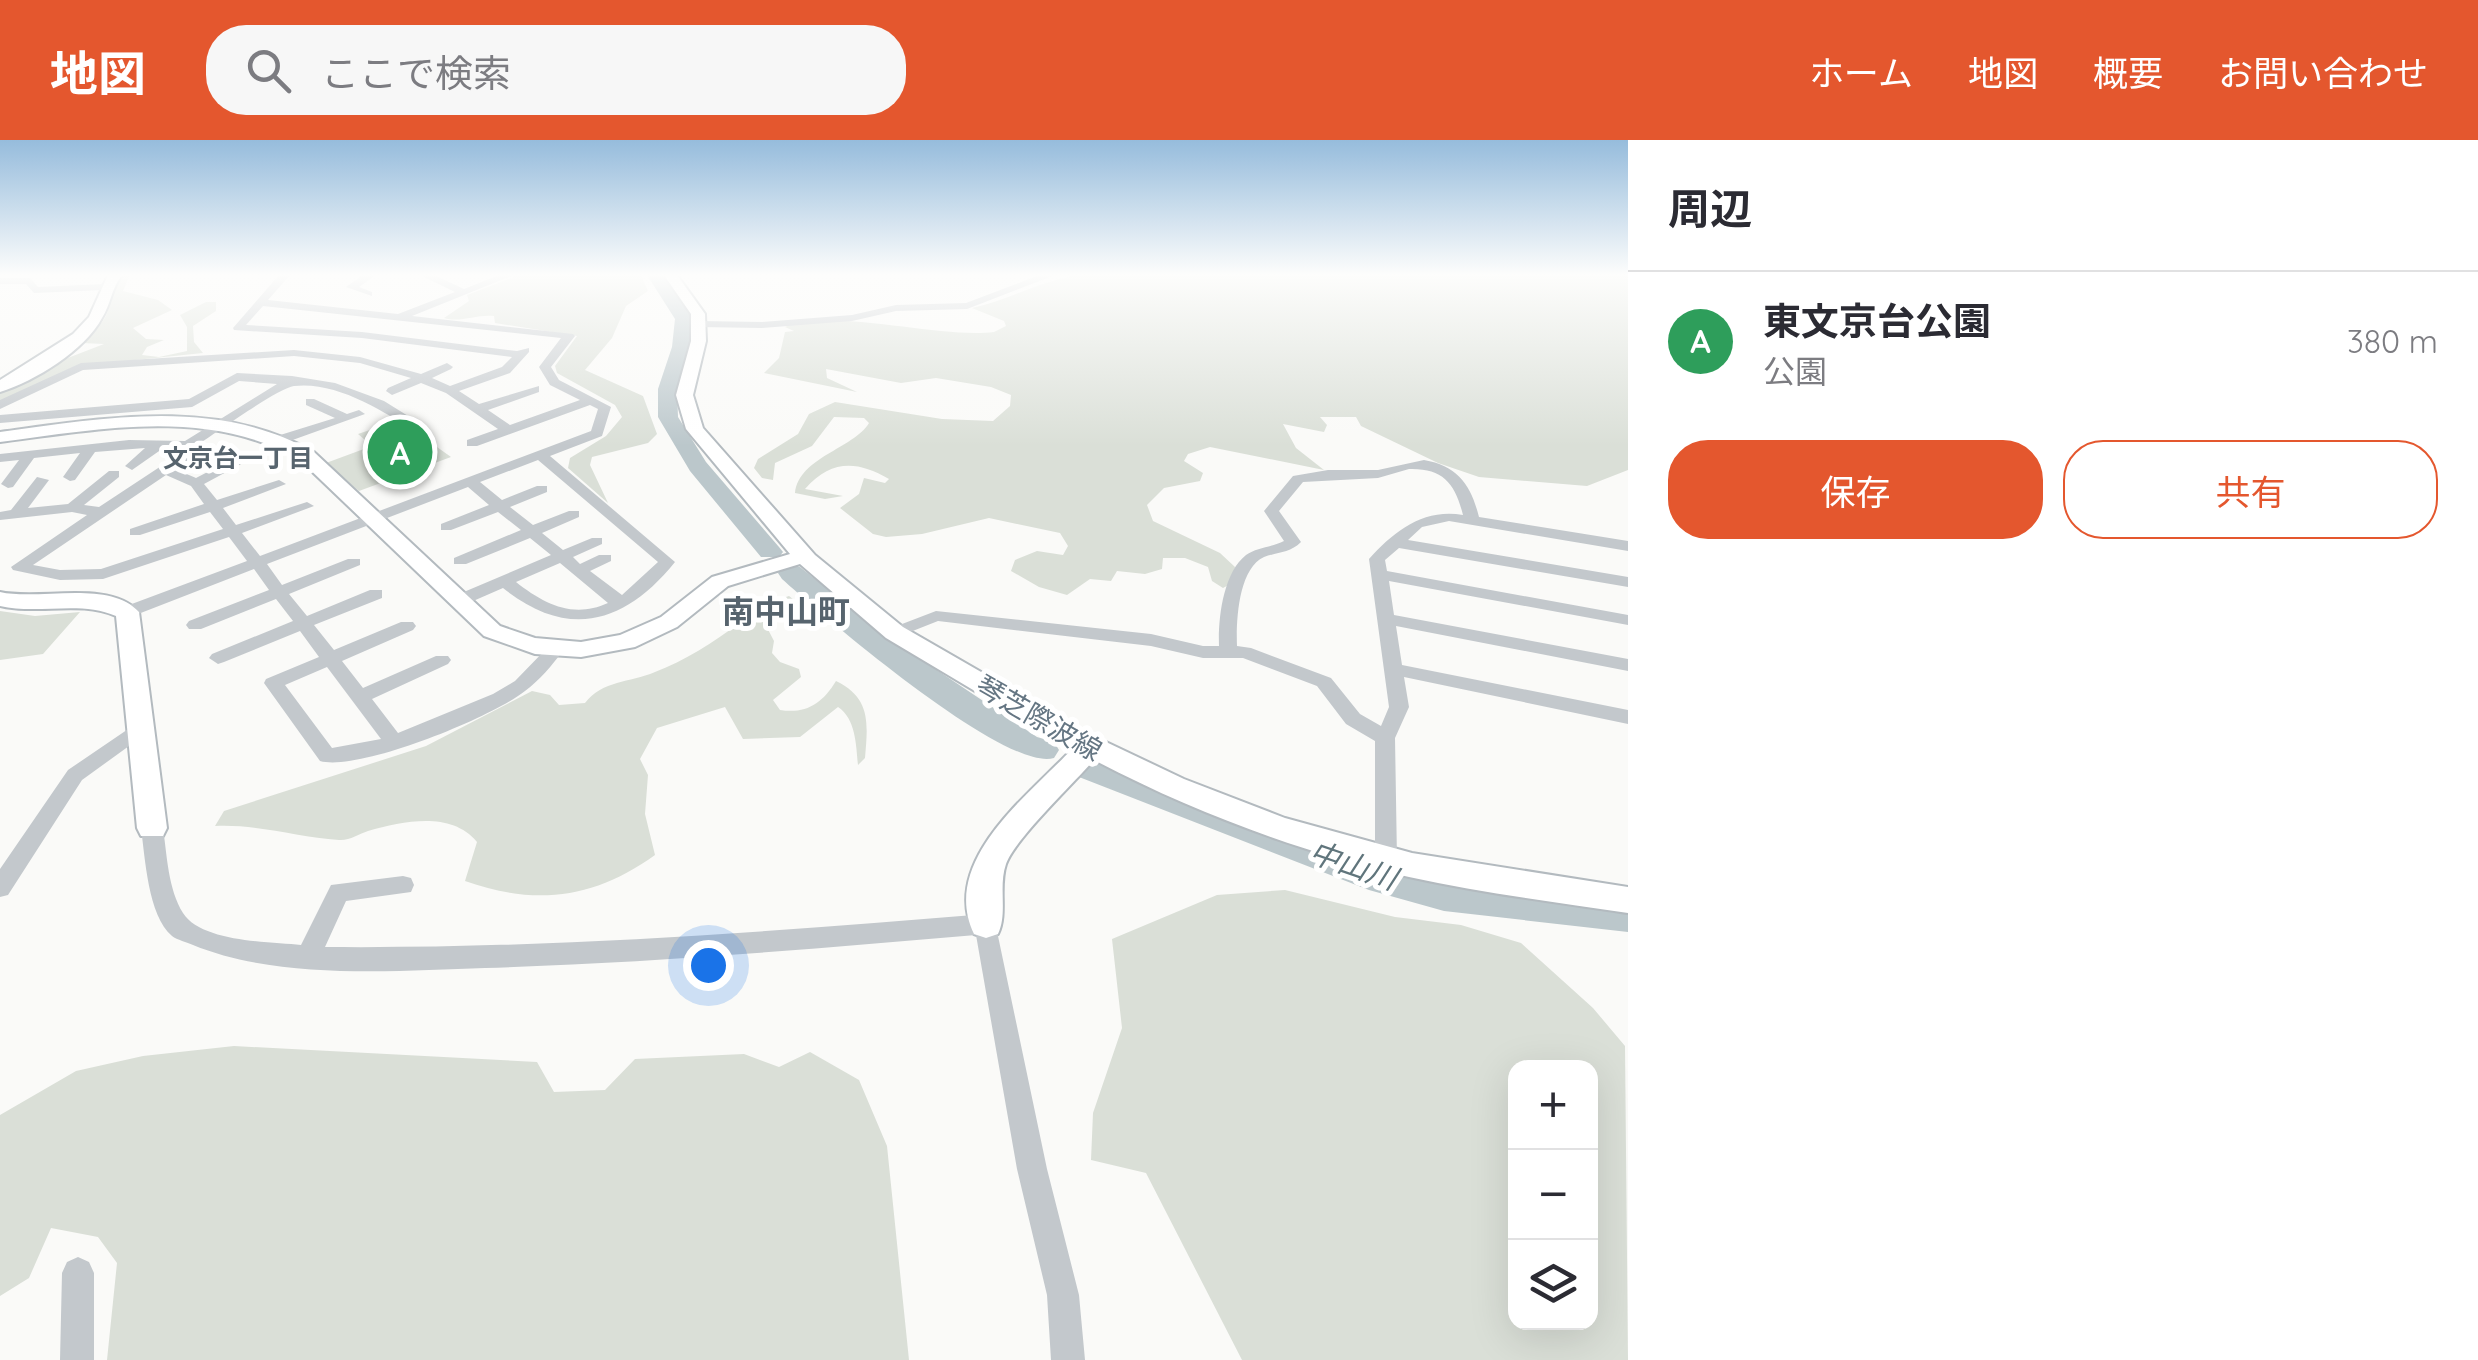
<!DOCTYPE html>
<html lang="ja">
<head>
<meta charset="utf-8">
<style>
  :root { --surface:#fff; --page:#f7f7f7; --text:#2b2b33; --muted:#7c7c81; --line:#e1e1e2; --accent:#e4572e }
  body { margin:0; font-family:Quicksand,"Noto Sans JP",sans-serif; background:var(--page); color:var(--text) }
  .controls { position:absolute; right:30px; bottom:30px; display:grid; overflow:hidden; border-radius:20px; box-shadow:0 10px 40px #0002 }
  .controls button { width:90px; height:90px; display:grid; place-items:center; padding:0; border:0; border-bottom:2px solid var(--line); background:var(--surface); color:var(--text); font:50px sans-serif }
  .you { position:absolute; left:708px; top:825px; width:35px; height:35px; margin:-25px; border:8px solid #fff; border-radius:50%; background:#1a73e8; box-shadow:0 0 0 15px #1a73e833 }
  .badge { display:grid; place-items:center; width:65px; height:65px; border-radius:50%; background:var(--accent); color:#fff; font-size:32px; font-weight:700 }
  .pin { position:absolute; translate:-50% -50%; border:5px solid #fff; box-shadow:0 2px 10px #0006 }
  .list { margin:0; padding:0; list-style:none }
  h2 { display:flex; justify-content:space-between; align-items:center; height:130px; margin:0; padding:0 40px; font-size:42px }
  h2 small { font-size:32px; font-weight:400; color:var(--muted) }
  .list li { display:grid; grid-template-columns:65px 1fr auto; gap:30px; align-items:center; box-sizing:border-box; height:140px; padding:0 40px; border-top:2px solid var(--line) }
  .list b { display:block; font-size:38px; white-space:nowrap }
  .list p { margin:0; font-size:32px; white-space:nowrap; color:var(--muted) }
  .list em { font-size:32px; font-style:normal; color:var(--muted) }
  .actions { display:flex; gap:20px; padding:30px 40px }
  .actions a { flex:1; padding:22px 0; border:2px solid var(--accent); border-radius:40px; text-align:center; font-size:35px; color:var(--accent) }
  .actions .main { background:var(--accent); color:#fff }
  .icon { flex:none; width:55px; height:55px; fill:none; stroke:currentColor; stroke-width:2; stroke-linecap:round; stroke-linejoin:round }
  .map { position:relative; flex:none; width:1628px; height:1220px; overflow:hidden }
  header { display:flex; align-items:center; gap:60px; box-sizing:border-box; height:140px; padding:0 50px; background:var(--accent); color:#fff }
  header strong { font-size:48px }
  nav { display:flex; gap:55px; margin-inline-start:auto; font-size:35px }
  .search { width:700px; height:90px; background:var(--page); display:flex; align-items:center; gap:25px; box-sizing:border-box; padding:0 35px; border-radius:40px; color:var(--muted); font-size:38px }
  main { display:flex }
  aside { flex:1; background:var(--surface) }
  .map>svg:first-child { display:block }
  .green { fill:#dadfd7; fill-rule:evenodd }
  .lines { fill:none; stroke-linecap:round; stroke-linejoin:round }
  .river { fill:#bbc7cb; fill-rule:evenodd }
  .secondary-casing { stroke:#b3babf; stroke-width:4 }
  .street { fill:#c3c8cc; fill-rule:evenodd }
  .secondary { fill:#fff; fill-rule:evenodd }
  .labels { text-anchor:middle; stroke-width:10; stroke-linejoin:round; paint-order:stroke }
  .far-neighbourhood-label { font-size:25px; font-weight:bold; fill:#57646e; stroke:#fff }
  .street-label { font-size:28px; fill:#657683; stroke:#fff }
  .water-label { font-size:30px; font-style:italic; fill:#60757c; stroke:#fff }
  .quarter-label { font-size:32px; font-weight:bold; fill:#57646e; stroke:#fff }
</style>
</head>
<body>
<header>
<strong>地図</strong>
<div class="search"><svg class="icon" aria-label="search" viewBox="0 0 24 24"><circle cx="10" cy="10" r="6"/><path d="M15 15l6 6"/></svg>ここで検索</div>
<nav><a>ホーム</a><a>地図</a><a>概要</a><a>お問い合わせ</a></nav>
</header>
<main>
<div class="map">
<svg width="1628" height="1220" viewBox="0 0 1628 1220">
  <rect width="100%" height="100%" fill="#fafaf8"/>
  <path class="green" d="M 124,135 L 130,135 L 123,151 L 158,160 L 172,170 L 133,188 L 146,199 L 164,200 L 147,207 L 142,215 L 159,217 L 187,211 L 187,187 L 180,175 L 206,162 L 216,162 L 216,171 L 193,186 L 194,202 L 203,213 L 87,225 L 0,262 L 0,254 L 60,221 L 104,204 L 81,203 C 101,185 111,177 111,150 Z
    M 519,135 L 641,135 L 648,151 L 626,166 L 612,198 L 585,230 L 643,256 L 657,294 L 648,303 L 592,317 L 590,325 L 608,363 L 568,328 L 570,318 L 606,296 L 622,277 L 615,265 L 557,233 L 555,226 L 577,196 L 495,183 L 494,176 C 476,174 461,183 444,178 L 469,161 L 467,155 Z
    M 1080,135 L 1628,135 L 1628,330 L 1587,346 L 1479,337 L 1438,323 L 1361,286 L 1356,277 L 1320,277 L 1327,285 L 1324,292 L 1283,284 L 1296,308 L 1324,330 L 1210,307 L 1188,314 L 1184,321 L 1203,333 L 1200,341 L 1164,348 L 1147,365 L 1153,381 L 1220,413 L 1235,427 L 1234,442 L 1223,448 L 1212,441 L 1208,427 L 1185,418 L 1163,418 L 1162,429 L 1145,434 L 1117,431 L 1111,441 L 1090,439 L 1067,455 L 1039,447 L 1011,431 L 1015,420 L 1037,411 L 1063,415 L 1068,406 L 1060,393 L 989,378 L 922,394 L 886,397 L 873,394 L 840,368 L 859,354 L 864,338 L 885,343 L 889,339 C 856,320 831,320 805,349 L 843,356 L 825,359 L 795,353 C 799,317 853,309 869,283 L 864,278 L 834,277 L 812,306 L 775,323 L 773,340 L 762,338 L 754,328 L 758,319 L 798,294 L 809,274 L 835,262 L 942,279 L 993,281 L 1010,266 L 1011,255 L 991,247 L 936,238 L 901,243 L 826,229 L 827,238 L 857,252 L 764,233 L 779,218 L 785,192 L 794,191 L 785,187 C 830,167 939,199 994,192 L 1006,186 L 1004,181 L 972,168 C 1010,160 1041,140 1080,135 Z
    M 399,280 L 451,317 L 359,351 L 326,323 L 372,306 L 358,294 Z
    M 789,456 L 798,463 L 761,476 L 774,501 L 772,513 L 780,522 L 799,529 L 801,537 L 773,560 L 780,570 C 806,574 822,564 836,541 C 871,558 868,583 865,618 L 858,625 C 856,605 856,579 838,567 L 800,597 L 743,599 L 725,567 L 657,588 L 640,619 L 648,635 L 645,674 L 655,715 C 594,759 535,766 465,741 L 477,702 C 451,671 405,681 368,691 C 359,694 349,701 339,700 C 297,697 258,684 215,686 L 224,671 L 426,606 L 532,551 L 550,555 L 559,565 L 585,563 C 603,540 629,543 655,532 C 684,521 714,502 738,484 L 728,470 L 732,464 L 765,464 Z
    M 0,471 L 35,476 L 80,472 L 43,514 L 0,520 Z
    M 1285,750 L 1395,777 L 1461,785 L 1521,803 L 1593,868 L 1625,906 L 1628,1220 L 1242,1220 L 1146,1033 L 1091,1020 L 1093,973 L 1122,888 L 1112,799 L 1217,755 ZM 1516,928 L 1590,928 L 1590,1182 L 1516,1182 Z
    M 234,906 L 537,922 L 554,952 L 605,950 L 635,919 L 744,914 L 779,927 L 810,912 L 859,940 L 887,1006 L 909,1220 L 107,1220 L 117,1123 L 98,1097 L 51,1088 L 29,1138 L 0,1156 L 0,975 L 76,931 L 143,916 Z"/>
  <g class="lines">
    <path class="river" d="M 647,135 L 664,135 L 693,179 L 690,207 L 677,249 L 678,277 L 706,322 L 779,407 L 783,412 L 779,417 L 761,417 L 690,331 L 658,277 L 658,249 L 672,207 L 675,179 Z
      M 791,425 L 800,427 L 886,496 L 1037,597 L 1054,602 L 1059,610 L 1054,618 C 1006,633 823,476 782,439 L 778,433 L 782,427 Z
      M 1091,616 L 1373,721 L 1444,739 L 1628,760 L 1628,792 L 1444,771 L 1369,750 L 1079,637 L 1074,628 L 1079,619 Z"/>
    <g class="secondary-casing">
      <path id="secondary" d="M 122,135 C 111,149 111,164 102,178 C 84,211 35,241 0,252 L 0,240 L 73,194 L 89,177 L 108,135 Z
        M 664,135 L 677,135 L 705,174 L 706,201 L 693,255 L 703,288 L 815,415 L 903,487 L 1085,592 L 1184,639 L 1285,678 L 1412,713 L 1628,747 L 1628,773 C 1555,762 1481,753 1409,737 C 1300,712 1193,672 1094,620 C 1074,643 1015,699 1006,724 C 998,747 1008,773 998,794 L 986,798 L 974,794 C 939,721 1029,655 1072,609 L 886,498 L 800,424 L 728,446 L 677,487 L 635,507 L 581,517 L 535,514 L 484,496 L 300,320 C 209,267 100,289 0,302 L 0,292 C 105,278 217,257 314,312 L 500,486 L 535,498 L 581,502 L 620,495 L 661,477 L 712,437 L 790,414 L 686,289 L 676,255 L 691,201 L 691,174 Z
        M 0,452 C 39,461 109,439 139,472 L 167,688 L 163,696 L 141,696 L 137,688 L 116,476 C 80,460 38,475 0,466 Z"/>
    </g>
    <path class="street" d="M 279,135 L 290,135 L 268,160 L 398,174 L 455,152 L 420,135 L 434,135 L 464,149 L 499,135 L 514,135 L 412,176 L 573,194 L 575,196 L 551,227 L 559,240 L 611,267 L 602,296 L 550,316 L 675,422 C 625,484 568,500 503,448 L 464,465 L 452,465 L 452,457 L 551,415 L 530,398 L 466,424 L 454,424 L 454,418 L 521,390 L 498,372 L 451,390 L 441,390 L 441,384 L 489,365 L 468,347 L 267,424 L 282,445 L 348,419 L 360,419 L 360,425 L 289,454 L 307,476 L 370,450 L 382,450 L 382,458 L 314,485 L 334,510 L 401,482 L 413,482 L 416,486 L 413,490 L 342,521 L 363,548 L 436,516 L 448,516 L 451,520 L 448,524 L 372,559 L 398,593 L 493,554 L 515,541 L 548,507 L 560,507 L 563,511 C 552,525 540,540 525,551 C 493,577 359,632 320,621 L 264,543 L 266,539 L 319,517 L 300,491 L 224,522 L 218,524 L 209,518 L 212,514 L 293,481 L 276,459 L 201,489 L 189,489 L 186,485 L 189,481 L 269,450 L 254,429 L 133,476 L 127,477 L 118,472 L 121,468 L 247,421 L 229,397 L 103,439 L 60,440 L 13,430 L 11,427 L 87,375 L 72,372 L 0,380 L 0,372 L 11,370 L 37,337 L 49,340 L 28,368 L 68,364 L 109,331 L 119,331 L 119,337 L 84,365 L 99,367 L 187,309 L 162,309 L 132,330 L 125,326 L 145,308 L 95,312 L 75,340 L 70,341 L 63,337 L 80,313 L 34,318 L 13,347 L 8,348 L 1,344 L 19,320 L 0,322 L 0,314 L 129,300 L 185,301 L 277,244 L 239,241 L 192,267 L 0,283 L 0,275 L 189,259 L 237,233 L 292,236 L 335,243 L 384,261 L 429,289 L 417,292 C 382,271 337,241 294,246 C 278,248 218,292 200,303 L 206,307 L 204,310 L 175,329 L 196,338 L 246,312 L 258,315 L 204,344 L 217,360 L 279,340 L 286,344 L 223,368 L 236,385 L 307,362 L 314,366 L 242,393 L 260,416 L 591,291 L 598,269 L 590,265 L 477,306 L 467,306 L 467,300 L 498,289 L 446,253 L 421,243 L 392,255 L 386,251 L 388,248 L 411,238 L 360,223 L 294,216 L 83,230 L 0,269 L 0,260 L 81,223 L 294,210 L 360,217 L 421,234 L 447,223 L 453,227 L 451,229 L 432,238 L 450,246 L 502,227 L 512,217 L 362,198 L 234,190 L 233,188 ZM 263,166 L 561,198 L 539,227 L 550,245 L 580,260 L 510,285 L 488,270 L 539,252 L 539,246 L 479,264 L 459,251 L 510,233 L 529,212 L 529,208 L 517,211 L 362,192 L 246,185 ZM 538,320 L 658,422 L 622,455 L 590,431 L 611,421 L 611,415 L 599,415 L 580,424 L 573,417 L 602,404 L 602,398 L 592,398 L 563,410 L 542,393 L 579,377 L 579,371 L 569,371 L 533,385 L 510,367 L 547,352 L 547,346 L 537,346 L 502,360 L 480,342 ZM 166,335 L 191,346 L 204,364 L 130,389 L 130,395 L 140,395 L 210,372 L 223,389 L 101,429 L 60,430 L 33,425 ZM 560,423 L 608,463 C 573,479 544,464 516,442 ZM 327,527 L 381,599 L 332,608 L 285,545 Z
      M 363,135 L 376,135 L 359,147 L 372,152 L 372,156 L 346,147 Z
      M 1040,135 L 1055,135 L 967,169 L 896,171 L 852,181 L 762,188 L 699,187 L 694,184 L 699,181 L 762,182 L 852,175 L 896,165 L 966,163 Z
      M 0,138 L 30,138 L 38,147 L 104,144 L 109,147 L 104,150 L 34,153 L 26,144 L 0,144 Z
      M 306,259 L 314,259 L 347,274 L 359,270 L 365,274 L 287,302 L 277,302 L 277,296 L 335,278 L 306,265 Z
      M 1424,320 C 1458,326 1471,345 1479,377 L 1628,401 L 1628,411 L 1449,381 L 1422,387 L 1408,400 L 1628,437 L 1628,447 L 1399,408 L 1385,420 L 1387,431 L 1628,475 L 1628,485 L 1389,441 L 1394,475 L 1628,519 L 1628,531 L 1396,486 L 1402,525 L 1628,570 L 1628,584 L 1404,537 L 1409,567 L 1395,598 L 1397,719 L 1394,725 L 1386,728 L 1378,725 L 1375,719 L 1375,601 L 1346,584 L 1317,546 L 1243,518 L 1203,518 L 1151,506 L 938,481 L 895,498 L 886,493 L 889,489 L 936,471 L 1151,494 L 1203,506 L 1219,506 C 1218,479 1223,433 1246,415 C 1257,407 1273,407 1284,401 L 1264,371 L 1293,336 L 1328,330 L 1378,330 ZM 1409,329 C 1443,328 1455,343 1463,375 C 1424,368 1394,391 1369,419 L 1389,567 L 1381,586 L 1360,574 L 1331,538 L 1251,508 L 1237,506 C 1236,482 1238,429 1264,417 C 1278,412 1290,413 1301,402 L 1279,371 L 1303,342 L 1378,338 Z
      M 140,581 L 147,583 L 150,588 L 147,593 L 82,640 L 8,755 L 0,757 L 0,729 L 68,630 Z
      M 152,680 L 160,682 L 163,688 C 167,715 168,749 183,773 C 201,802 270,802 301,805 L 331,745 L 403,736 L 411,738 L 414,745 L 411,752 L 346,761 L 325,807 C 546,809 766,792 986,774 L 994,777 L 1047,1029 L 1079,1155 L 1085,1220 L 1051,1220 L 1047,1155 L 1017,1029 L 976,795 C 813,809 649,823 485,828 C 394,831 278,840 193,805 C 187,802 177,800 172,796 C 148,776 145,717 141,688 L 144,682 Z
      M 78,1117 L 89,1122 L 94,1133 L 94,1220 L 60,1220 L 62,1133 L 67,1122 Z"/>
    <use href="#secondary" class="secondary"/>
  </g>
  <linearGradient id="sky" x2="0" y2="1"><stop stop-color="#96bcdc"/><stop offset="0.44" stop-color="#fdfdfc"/><stop offset="1" stop-color="#fdfdfc" stop-opacity="0"/></linearGradient>
  <rect width="1628" height="306" fill="url(#sky)"/>
  <g class="labels">
    <g class="far-neighbourhood-label">
      <text x="238" y="327">文京台一丁目</text>
    </g>
    <g class="street-label">
      <text transform="translate(1039 578) rotate(30)" y="10">琴芝際波線</text>
    </g>
    <g class="water-label">
      <text transform="translate(1353 726) rotate(19)" y="10">中山川</text>
    </g>
    <g class="quarter-label">
      <text x="786" y="483">南中山町</text>
    </g>
  </g>
</svg>
<div class="controls">
<button>+</button>
<button>−</button>
<button><svg class="icon" aria-label="layers" viewBox="0 0 24 24"><path d="M12 4l9 5-9 5-9-5zM3 14l9 5 9-5"/></svg></button>
</div>
<div class="you"></div>
<div class="pin badge" style="left:400px;top:312px;background:#2e9e5b">A</div>
</div>
<aside>
<h2>周辺<small></small></h2>
<ul class="list">
<li><span class="badge" style="background:#2e9e5b">A</span><div><b>東文京台公園</b><p>公園</p></div><em>380 m</em></li>
</ul>
<div class="actions"><a class="main">保存</a><a>共有</a></div>
</aside>
</main>
</body>
</html>
